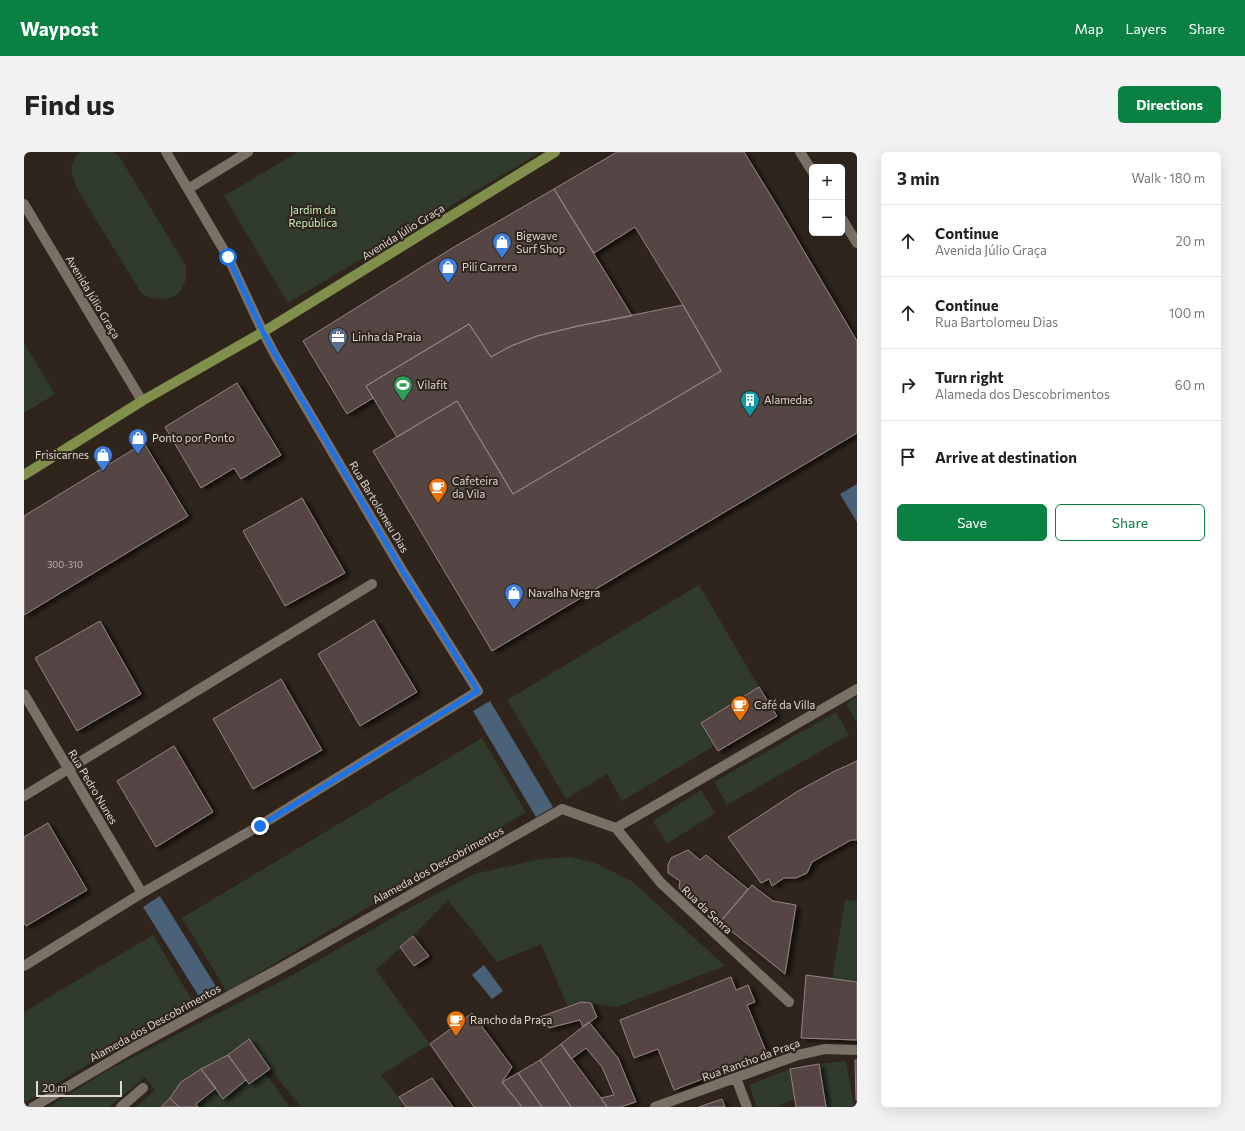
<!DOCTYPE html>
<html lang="en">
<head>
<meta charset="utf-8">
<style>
  :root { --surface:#fff; --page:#f2f2f2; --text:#222; --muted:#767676; --line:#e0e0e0; --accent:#0b8043 }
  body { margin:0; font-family:Commissioner,sans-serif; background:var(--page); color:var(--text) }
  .controls { position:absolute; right:12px; top:12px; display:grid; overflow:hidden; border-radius:6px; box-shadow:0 4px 16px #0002 }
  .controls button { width:36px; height:36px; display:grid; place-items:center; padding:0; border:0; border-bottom:1px solid var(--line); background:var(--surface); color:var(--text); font:20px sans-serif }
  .scale { position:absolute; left:12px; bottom:10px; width:86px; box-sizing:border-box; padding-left:4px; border:2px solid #dfd9d2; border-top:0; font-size:11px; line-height:14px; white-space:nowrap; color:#dfd9d2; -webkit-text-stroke:3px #2f251c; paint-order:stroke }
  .stop { position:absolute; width:12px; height:12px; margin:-9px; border:3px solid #1a73e8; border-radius:50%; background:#fff }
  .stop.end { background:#1a73e8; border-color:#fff; box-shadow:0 1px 4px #0008 }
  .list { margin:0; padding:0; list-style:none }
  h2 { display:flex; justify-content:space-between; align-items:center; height:52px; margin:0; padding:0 16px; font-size:17px }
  h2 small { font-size:13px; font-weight:400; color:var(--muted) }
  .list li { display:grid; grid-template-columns:26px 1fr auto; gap:12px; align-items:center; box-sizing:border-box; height:72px; padding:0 16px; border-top:1px solid var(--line) }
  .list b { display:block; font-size:15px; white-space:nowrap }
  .list p { margin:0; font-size:13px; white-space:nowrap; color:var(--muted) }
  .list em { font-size:13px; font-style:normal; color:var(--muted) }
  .actions { display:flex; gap:8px; padding:12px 16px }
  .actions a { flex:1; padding:9px 0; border:1px solid var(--accent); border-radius:6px; text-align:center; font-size:14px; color:var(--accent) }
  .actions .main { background:var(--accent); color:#fff }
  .icon { flex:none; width:22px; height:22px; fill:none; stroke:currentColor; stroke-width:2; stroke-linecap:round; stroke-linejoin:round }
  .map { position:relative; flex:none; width:833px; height:955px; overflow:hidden; border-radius:6px }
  header { display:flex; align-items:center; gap:24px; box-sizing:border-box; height:56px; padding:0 20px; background:var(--accent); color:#fff }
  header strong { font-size:19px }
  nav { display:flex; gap:22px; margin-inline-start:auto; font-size:14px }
  .intro { display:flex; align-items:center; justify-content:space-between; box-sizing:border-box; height:96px; padding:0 24px }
  h1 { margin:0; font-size:28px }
  .button { padding:10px 18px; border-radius:6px; background:var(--accent); color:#fff; font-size:14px; font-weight:700 }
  main { display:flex; gap:24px; padding:0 24px }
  aside { flex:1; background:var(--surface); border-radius:6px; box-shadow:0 4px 16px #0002 }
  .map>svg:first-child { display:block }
  .green { fill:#303b2c }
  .water { fill:#4b6177 }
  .building { fill:#554544; stroke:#968482; filter:url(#shadow) }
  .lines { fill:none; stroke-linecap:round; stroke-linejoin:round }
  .minor { stroke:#7b7065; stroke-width:10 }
  .major { stroke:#80904c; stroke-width:10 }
  .route { stroke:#1a73e8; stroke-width:5 }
  .labels { text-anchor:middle; stroke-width:4; stroke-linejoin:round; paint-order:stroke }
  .number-label { font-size:9px; fill:#bcb4ae }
  .park-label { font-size:11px; fill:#cbf0c1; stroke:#2f251c }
  .street-label { font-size:11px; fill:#dfd9d2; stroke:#2f251c }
  .poi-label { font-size:11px; fill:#dfd9d2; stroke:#2f251c; text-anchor:start }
</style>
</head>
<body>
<header>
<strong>Waypost</strong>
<nav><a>Map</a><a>Layers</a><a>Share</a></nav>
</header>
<div class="intro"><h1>Find us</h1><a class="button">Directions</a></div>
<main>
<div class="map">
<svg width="833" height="955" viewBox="0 0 833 955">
  <defs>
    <filter id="shadow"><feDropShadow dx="4.5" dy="2.5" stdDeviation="2" flood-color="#0009"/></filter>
  </defs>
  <rect width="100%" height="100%" fill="#2f251c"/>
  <path class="green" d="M 56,0 L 89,0 L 95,4 L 162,114 C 162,118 162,123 162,127 C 161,130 159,133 158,136 C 150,151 131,148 118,142 L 52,35 C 47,18 44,14 56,0 Z
    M 274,0 L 517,0 L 264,151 L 200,44 Z
    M 0,191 L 31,242 L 0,261 Z
    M 675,433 L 735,535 L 677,571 L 690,594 L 598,649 L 583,622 L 542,647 L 483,548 Z
    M 833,545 L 833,571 L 822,552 Z
    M 812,560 L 825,583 L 703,653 L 690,630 Z
    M 458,586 L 502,660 L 203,840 L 158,766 Z
    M 677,638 L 691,661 L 643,692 L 629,669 Z
    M 546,705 L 571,711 L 609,730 L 701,814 L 593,855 L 557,850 L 544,855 L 517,792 L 473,810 L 424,748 L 389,784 L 352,818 L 406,892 L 357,923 L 380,952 L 375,955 L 277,955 L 246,917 L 225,887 L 204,903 L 177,917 L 157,930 L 146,946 L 137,955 L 113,955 L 131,938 L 121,925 L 85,955 L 25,955 L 82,919 L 267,824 L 389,754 L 450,722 L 516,707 Z
    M 821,748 L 833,749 L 833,830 L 808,827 Z
    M 129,783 L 169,850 L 0,951 L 0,860 Z
    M 822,909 L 830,955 L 802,955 L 795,912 Z
    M 766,917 L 770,947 L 752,955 L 733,955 L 725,933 Z
    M 241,921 L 266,955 L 174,955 L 172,952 L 192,936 L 200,947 L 222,928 L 225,932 Z"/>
  <path class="water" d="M 833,332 L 833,370 L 816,342 Z
    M 466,549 L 529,655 L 512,665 L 449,559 Z
    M 136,744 L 193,836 L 176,846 L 119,755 Z
    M 460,813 L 479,839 L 468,847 L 448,823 Z"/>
  <path class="building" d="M 593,0 L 720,0 L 755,57 L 833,189 L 833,281 L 468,499 L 349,299 L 433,249 L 489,342 L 697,219 L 659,153 L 611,75 L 570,101 L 530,37 Z
    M 530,37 L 608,164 L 554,174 L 513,184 L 487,194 L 467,205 L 445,172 L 342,234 L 349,246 L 323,262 L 279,189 L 430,95 Z
    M 659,153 L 697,219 L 489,342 L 433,249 L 373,285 L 342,234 L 445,172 L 467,205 L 487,194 L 513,184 L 554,174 Z
    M 213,231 L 257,303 L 217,327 L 210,316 L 177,336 L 141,275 Z
    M 120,291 L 164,364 L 0,463 L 0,364 Z
    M 278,346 L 321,421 L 261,454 L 219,379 Z
    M 350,468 L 393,540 L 336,574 L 294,502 Z
    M 76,469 L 117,542 L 53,579 L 11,506 Z
    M 257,527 L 298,598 L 229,637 L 189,567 Z
    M 735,535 L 753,564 L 694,599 L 677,571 Z
    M 150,594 L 189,660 L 132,695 L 93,629 Z
    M 833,609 L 833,688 L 827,688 L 788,710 L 783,721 L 772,726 L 760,726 L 748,734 L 745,727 L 737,731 L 704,685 L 774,639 L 811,619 Z
    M 24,671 L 63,738 L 2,774 L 0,771 L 0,685 Z
    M 664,698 L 676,708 L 682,703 L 724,737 L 696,770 L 655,736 L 656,729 L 644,721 L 644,713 L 647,706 Z
    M 728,733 L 749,749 L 772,753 L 761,822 L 696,770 Z
    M 389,784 L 405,804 L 390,814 L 376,795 Z
    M 782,823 L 833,830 L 833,888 L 777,886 Z
    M 707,825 L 712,838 L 724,833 L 731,850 L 723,853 L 743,902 L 650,938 L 634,897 L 610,906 L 596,868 Z
    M 557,850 L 567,851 L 573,865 L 559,875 L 556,868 L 525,876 L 516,865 Z
    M 448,861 L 488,915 L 478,930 L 498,955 L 450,955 L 406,892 Z
    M 565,870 L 594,906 L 612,950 L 596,955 L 583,955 L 577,946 L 590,943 L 578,915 L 562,896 L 547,907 L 537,892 Z
    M 225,887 L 246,917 L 225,932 L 204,903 Z
    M 537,892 L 577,946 L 583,955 L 547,955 L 516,908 Z
    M 204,903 L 222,928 L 199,947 L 177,917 Z
    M 516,908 L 547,955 L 518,955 L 494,921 Z
    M 831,908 L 833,908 L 833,948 L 832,948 Z
    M 795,912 L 802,955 L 772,955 L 766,917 Z
    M 177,917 L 192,936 L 172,952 L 174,955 L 155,955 L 146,946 L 157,930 Z
    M 494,921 L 518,955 L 498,955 L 478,930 Z
    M 408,926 L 429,955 L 382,955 L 375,945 Z
    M 146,946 L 155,955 L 137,955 Z
    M 698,947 L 701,955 L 675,955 Z"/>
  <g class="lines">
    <path class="minor" d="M 776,0 L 788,19
      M 164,37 L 224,0
      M 0,52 L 118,249
      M 818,67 L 833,91
      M 0,542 L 118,741
      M 0,644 L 348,432
      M 592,676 L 637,731 L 765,850
      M 0,814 L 118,741 L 235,674 L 454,539 L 378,418 L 251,203 L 239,180 L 204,105 L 142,0
      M 712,926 L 723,955
      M 9,955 L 109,896 L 255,817 L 538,657 L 592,676 L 833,537
      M 97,955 L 119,936
      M 631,955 L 774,903 L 801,897 L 833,898"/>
    <path class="major" d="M 0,323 L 118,249 L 239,180 L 531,0"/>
  </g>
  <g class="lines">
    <path class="route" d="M 204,105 L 239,180 L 251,202 L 378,418 L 454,539 L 236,674"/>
  </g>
  <defs>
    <g id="shop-pin" transform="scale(1)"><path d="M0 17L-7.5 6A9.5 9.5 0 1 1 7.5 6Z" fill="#3f7fe0" stroke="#2f251c"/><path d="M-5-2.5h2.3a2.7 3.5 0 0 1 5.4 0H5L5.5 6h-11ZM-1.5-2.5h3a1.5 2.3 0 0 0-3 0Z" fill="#fff"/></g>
    <g id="office-pin" transform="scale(1)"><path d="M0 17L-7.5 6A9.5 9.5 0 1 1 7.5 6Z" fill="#5c6f8a" stroke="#2f251c"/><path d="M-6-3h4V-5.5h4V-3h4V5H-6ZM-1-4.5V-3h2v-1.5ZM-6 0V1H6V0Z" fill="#fff"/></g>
    <g id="stadium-pin" transform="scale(1)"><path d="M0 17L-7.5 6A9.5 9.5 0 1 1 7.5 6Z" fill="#2e9e5b" stroke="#2f251c"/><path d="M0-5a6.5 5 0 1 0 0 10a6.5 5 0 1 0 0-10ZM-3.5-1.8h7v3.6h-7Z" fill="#fff"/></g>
    <g id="building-pin" transform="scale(1)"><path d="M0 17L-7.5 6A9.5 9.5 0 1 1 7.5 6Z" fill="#0f9aa8" stroke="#2f251c"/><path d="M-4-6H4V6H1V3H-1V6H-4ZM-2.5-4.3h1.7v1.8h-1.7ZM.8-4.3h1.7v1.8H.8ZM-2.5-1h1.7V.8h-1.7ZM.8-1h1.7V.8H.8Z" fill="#fff"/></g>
    <g id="cafe-pin" transform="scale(1)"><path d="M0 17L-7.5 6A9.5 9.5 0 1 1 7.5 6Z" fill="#e8710a" stroke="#2f251c"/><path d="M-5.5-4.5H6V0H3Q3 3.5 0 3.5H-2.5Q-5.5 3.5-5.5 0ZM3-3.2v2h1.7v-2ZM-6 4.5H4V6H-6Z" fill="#fff"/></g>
  </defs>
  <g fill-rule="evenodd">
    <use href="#shop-pin" x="478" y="90"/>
    <use href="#shop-pin" x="424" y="115"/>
    <use href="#office-pin" x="314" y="185"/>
    <use href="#stadium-pin" x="379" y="233"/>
    <use href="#building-pin" x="726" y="248"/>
    <use href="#shop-pin" x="114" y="286"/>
    <use href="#shop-pin" x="79" y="303"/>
    <use href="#cafe-pin" x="414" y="335"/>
    <use href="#shop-pin" x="490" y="441"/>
    <use href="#cafe-pin" x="716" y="553"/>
    <use href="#cafe-pin" x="432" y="868"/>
  </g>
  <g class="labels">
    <g class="number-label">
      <text x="41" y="416">300-310</text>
    </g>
    <g class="park-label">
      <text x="289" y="62">Jardim da<tspan x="289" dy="13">República</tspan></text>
    </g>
    <g class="street-label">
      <text transform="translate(379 80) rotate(-32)" y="4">Avenida Júlio Graça</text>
      <text transform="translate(69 145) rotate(59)" y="4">Avenida Júlio Graça</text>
      <text transform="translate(355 355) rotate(59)" y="4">Rua Bartolomeu Dias</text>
      <text transform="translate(69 635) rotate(59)" y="4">Rua Pedro Nunes</text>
      <text transform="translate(414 713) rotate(-29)" y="4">Alameda dos Descobrimentos</text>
      <text transform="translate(683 758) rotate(43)" y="4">Rua da Senra</text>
      <text transform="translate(131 871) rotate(-29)" y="4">Alameda dos Descobrimentos</text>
      <text transform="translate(727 908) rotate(-20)" y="4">Rua Rancho da Praça</text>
    </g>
    <g class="poi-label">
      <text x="492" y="88">Bigwave<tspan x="492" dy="13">Surf Shop</tspan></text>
      <text x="438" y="119">Pili Carrera</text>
      <text x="328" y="189">Linha da Praia</text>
      <text x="393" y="237">Vilafit</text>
      <text x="740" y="252">Alamedas</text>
      <text x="128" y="290">Ponto por Ponto</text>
      <text x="65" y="307" text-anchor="end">Frisicarnes</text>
      <text x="428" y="333">Cafeteira<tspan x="428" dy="13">da Vila</tspan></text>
      <text x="504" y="445">Navalha Negra</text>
      <text x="730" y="557">Café da Villa</text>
      <text x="446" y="872">Rancho da Praça</text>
    </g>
  </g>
</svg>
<div class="controls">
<button>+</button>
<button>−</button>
</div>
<div class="scale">20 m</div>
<div class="stop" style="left:204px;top:105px"></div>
<div class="stop end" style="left:236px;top:674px"></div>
</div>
<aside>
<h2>3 min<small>Walk · 180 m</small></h2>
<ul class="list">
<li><svg class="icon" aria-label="ahead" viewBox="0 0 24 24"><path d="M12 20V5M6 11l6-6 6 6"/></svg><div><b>Continue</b><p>Avenida Júlio Graça</p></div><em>20 m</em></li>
<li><svg class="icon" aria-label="ahead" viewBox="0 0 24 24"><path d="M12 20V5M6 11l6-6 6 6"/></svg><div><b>Continue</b><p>Rua Bartolomeu Dias</p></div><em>100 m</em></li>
<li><svg class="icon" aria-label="right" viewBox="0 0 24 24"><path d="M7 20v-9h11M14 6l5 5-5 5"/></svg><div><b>Turn right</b><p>Alameda dos Descobrimentos</p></div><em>60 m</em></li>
<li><svg class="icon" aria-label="arrive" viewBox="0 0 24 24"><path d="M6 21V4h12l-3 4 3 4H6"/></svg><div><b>Arrive at destination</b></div></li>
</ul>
<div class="actions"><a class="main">Save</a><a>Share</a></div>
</aside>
</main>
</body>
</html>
